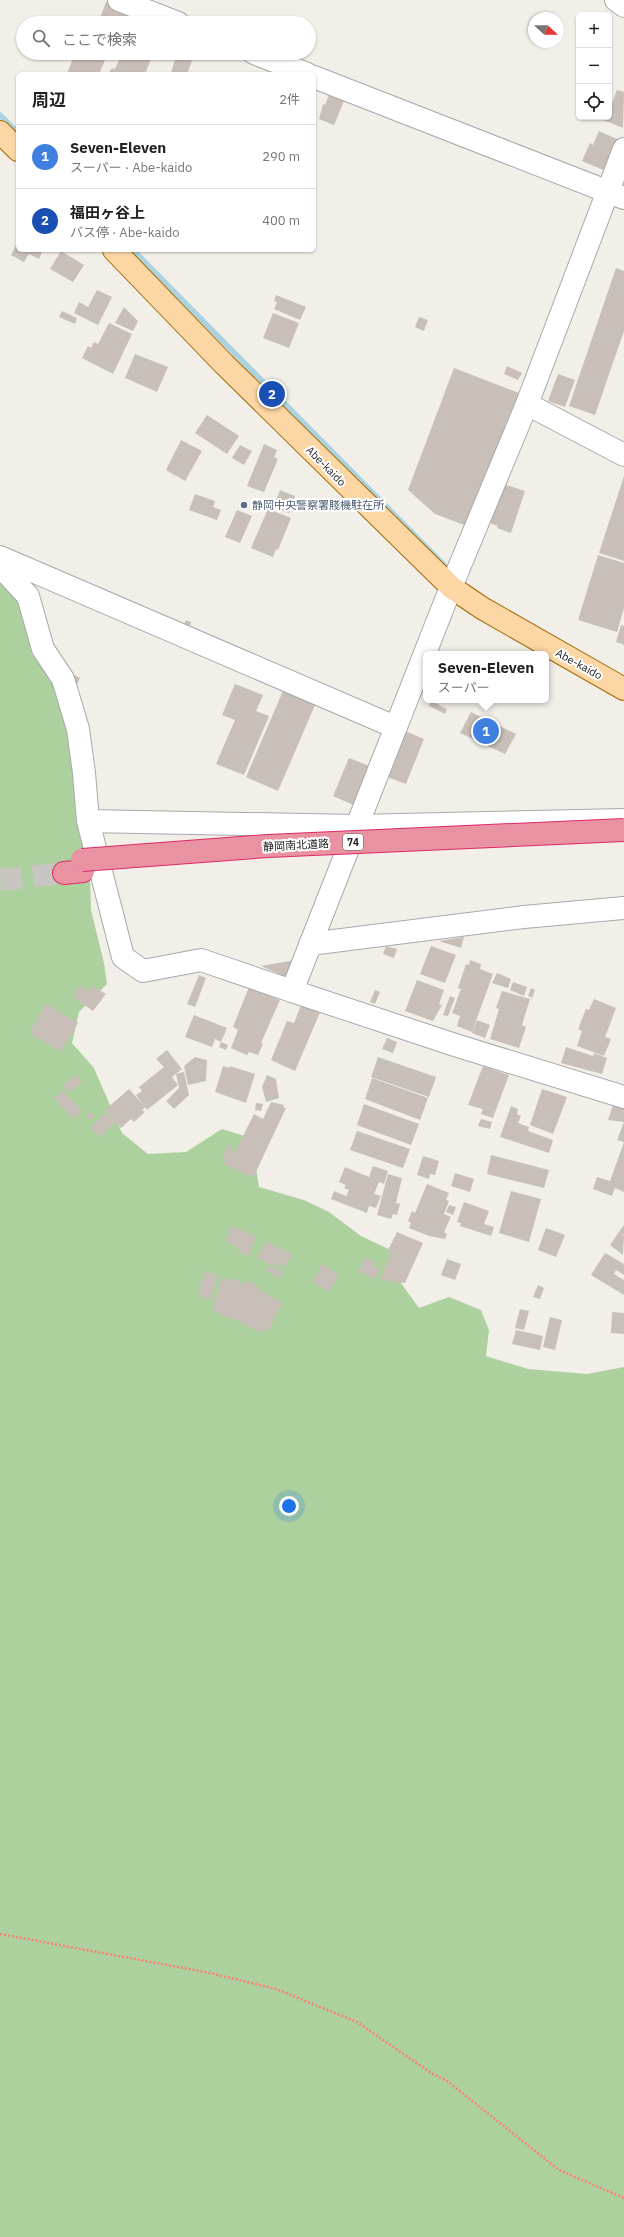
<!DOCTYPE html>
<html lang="ja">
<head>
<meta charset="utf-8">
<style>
  :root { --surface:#fff; --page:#f2f2f2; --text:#222; --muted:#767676; --line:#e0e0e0; --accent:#d93025 }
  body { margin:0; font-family:"IBM Plex Sans","Noto Sans JP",sans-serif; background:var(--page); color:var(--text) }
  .controls { position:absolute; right:12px; top:12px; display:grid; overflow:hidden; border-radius:6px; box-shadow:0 1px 3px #0004 }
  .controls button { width:36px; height:36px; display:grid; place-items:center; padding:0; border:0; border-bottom:1px solid var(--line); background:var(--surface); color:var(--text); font:20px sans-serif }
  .compass { position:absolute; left:528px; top:12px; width:36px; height:36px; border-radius:50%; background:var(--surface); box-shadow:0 1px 3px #0004; rotate:111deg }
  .you { position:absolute; left:289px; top:1506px; width:14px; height:14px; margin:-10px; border:3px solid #fff; border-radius:50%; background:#1a73e8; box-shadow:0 0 0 6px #1a73e833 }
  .badge { display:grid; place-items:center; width:26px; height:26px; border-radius:50%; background:var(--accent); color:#fff; font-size:13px; font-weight:700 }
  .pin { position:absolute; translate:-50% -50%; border:2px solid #fff; box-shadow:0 1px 4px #0006 }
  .popup { position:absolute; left:423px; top:651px; width:126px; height:52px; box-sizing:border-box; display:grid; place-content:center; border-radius:6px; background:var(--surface); filter:drop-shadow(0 1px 3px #0005); font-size:13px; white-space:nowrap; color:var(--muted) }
  .popup b { font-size:15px; color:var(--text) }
  .popup::after { content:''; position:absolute; left:50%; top:100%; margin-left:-8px; border:8px solid transparent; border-top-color:var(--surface) }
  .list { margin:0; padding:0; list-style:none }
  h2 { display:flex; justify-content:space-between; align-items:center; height:52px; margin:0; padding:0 16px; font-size:17px }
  h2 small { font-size:13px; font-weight:400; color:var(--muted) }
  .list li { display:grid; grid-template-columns:26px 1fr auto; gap:12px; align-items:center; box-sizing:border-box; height:64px; padding:0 16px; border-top:1px solid var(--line) }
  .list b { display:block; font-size:15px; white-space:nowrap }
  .list p { margin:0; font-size:13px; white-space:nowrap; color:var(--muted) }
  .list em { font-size:13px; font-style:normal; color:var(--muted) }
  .icon { flex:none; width:22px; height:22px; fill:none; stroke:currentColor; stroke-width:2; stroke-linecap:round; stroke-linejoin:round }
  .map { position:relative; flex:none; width:624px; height:2237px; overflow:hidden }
  .search { position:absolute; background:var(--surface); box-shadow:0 1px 3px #0004; left:16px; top:16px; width:300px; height:44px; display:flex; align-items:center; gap:10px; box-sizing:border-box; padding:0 14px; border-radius:22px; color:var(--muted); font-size:15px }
  .panel { position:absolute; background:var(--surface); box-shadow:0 1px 3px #0004; left:16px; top:72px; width:300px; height:180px; border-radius:6px }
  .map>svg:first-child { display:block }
  .forest { fill:#add19e }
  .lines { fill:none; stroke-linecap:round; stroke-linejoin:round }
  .stream { stroke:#aad3df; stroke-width:5.5 }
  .building { fill:#c7bfb8 }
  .highway-tunnel { stroke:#c8c6c1; stroke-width:22; stroke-dasharray:22 11; stroke-linecap:butt }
  .minor-casing { stroke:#a9a9a9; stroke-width:24 }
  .major-casing { stroke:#a06b00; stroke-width:24 }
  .highway-casing { stroke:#dc2a67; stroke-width:24 }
  .path { stroke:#fa8072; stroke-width:2.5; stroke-dasharray:2 2; stroke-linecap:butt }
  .minor { stroke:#fff; stroke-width:22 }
  .major { stroke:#fcd6a4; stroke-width:22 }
  .highway { stroke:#e892a2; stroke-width:22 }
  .highway-bridge-casing { stroke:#dc2a67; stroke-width:24; stroke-linecap:butt }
  .highway-bridge { stroke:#e892a2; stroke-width:22 }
  .service-dot { fill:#5c6f8a; stroke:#fff; stroke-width:1.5 }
  .labels { text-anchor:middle; stroke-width:4; stroke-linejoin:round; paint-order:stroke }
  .shield { fill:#fff; stroke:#646464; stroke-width:1 }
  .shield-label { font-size:10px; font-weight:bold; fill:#222 }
  .street-label { font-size:11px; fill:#222; stroke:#fff }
  .service-label { font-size:11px; fill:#4e5e75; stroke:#fff; text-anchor:start }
</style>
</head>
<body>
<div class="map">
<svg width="624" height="2237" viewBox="0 0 624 2237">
  <rect width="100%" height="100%" fill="#f2efe9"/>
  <path class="forest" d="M 0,584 L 13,588 L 27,630 L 32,654 L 54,685 L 69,730 L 89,846 L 91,910 L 104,963 L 107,984 L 79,1012 L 72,1043 L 94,1068 L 122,1133 L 148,1154 L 186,1152 L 222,1129 L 251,1138 L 259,1187 L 304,1200 L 329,1212 L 361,1236 L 397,1253 L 398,1279 L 419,1308 L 449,1297 L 481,1310 L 489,1330 L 486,1356 L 528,1369 L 587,1374 L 624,1367 L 624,2237 L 0,2237 Z"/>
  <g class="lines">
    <path class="stream" d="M 0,115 L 18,133
      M 133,250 L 447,568"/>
  </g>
  <path class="building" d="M 106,2 L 128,12 L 123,23 L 98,23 Z
    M 75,53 L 108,53 L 99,74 L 67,74 Z
    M 122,53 L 135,53 L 151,59 L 145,74 L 108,74 L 112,68 L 115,69 Z
    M 141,53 L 157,53 L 155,59 Z
    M 177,53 L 195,53 L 187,74 L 171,73 Z
    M 617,90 L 624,92 L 623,128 L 601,119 L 602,117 L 609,117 L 609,102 L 612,103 Z
    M 329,95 L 344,101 L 334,125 L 319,119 L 323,104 L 325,105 Z
    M 599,131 L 619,140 L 606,171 L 582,161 L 590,143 L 593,145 Z
    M 18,241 L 18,250 L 43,250 L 39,259 L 29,254 L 24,262 L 11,255 Z
    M 61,251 L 84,265 L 73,282 L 50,269 Z
    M 616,268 L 624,271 L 624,331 L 595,415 L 569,406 Z
    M 97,290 L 112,297 L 98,325 L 74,313 L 79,302 L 88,307 Z
    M 276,295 L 306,307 L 300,320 L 274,309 L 277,302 L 274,301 Z
    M 124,307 L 138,321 L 133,331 L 115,323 Z
    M 62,311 L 77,318 L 75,324 L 59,317 Z
    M 273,313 L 299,323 L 289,348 L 263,338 Z
    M 419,317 L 428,320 L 424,331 L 415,327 Z
    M 109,323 L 132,334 L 113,374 L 82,358 L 88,346 L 91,348 L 94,342 L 98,344 Z
    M 135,354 L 168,367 L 157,392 L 125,378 Z
    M 507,366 L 522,373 L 518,380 L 504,374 Z
    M 454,368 L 519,393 L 467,526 L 435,514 L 408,490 Z
    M 558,374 L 575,380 L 565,407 L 548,401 Z
    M 207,415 L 239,436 L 227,454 L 195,433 Z
    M 181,440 L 202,451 L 185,481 L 166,470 Z
    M 264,444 L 277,450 L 274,457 L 278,459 L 264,492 L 247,486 Z
    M 240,445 L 252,451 L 244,465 L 232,458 Z
    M 624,476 L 624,561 L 599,553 Z
    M 500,483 L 525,491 L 511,533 L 497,528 L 498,526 L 487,522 Z
    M 280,490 L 295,496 L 289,513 L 274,507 Z
    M 195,494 L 215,501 L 213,507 L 221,510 L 217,520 L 189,510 Z
    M 268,509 L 291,518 L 278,550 L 276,549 L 273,557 L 251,548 Z
    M 237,510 L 252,516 L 240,543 L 225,537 Z
    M 598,555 L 624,563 L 624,608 L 617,632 L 578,620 Z
    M 186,620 L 191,622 L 189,629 L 183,627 Z
    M 621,625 L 624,626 L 624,645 L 616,642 Z
    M 71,673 L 80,678 L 77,684 L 68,679 Z
    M 235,684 L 263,695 L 256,711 L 269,716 L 244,775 L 216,764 L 235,720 L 222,715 Z
    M 283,691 L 315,705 L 278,791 L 246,777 Z
    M 431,701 L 447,709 L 445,714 L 429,706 Z
    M 471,712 L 516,734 L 505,754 L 460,733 Z
    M 405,731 L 424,739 L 406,784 L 387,777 Z
    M 349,758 L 372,767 L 356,806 L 333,796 Z
    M 464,937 L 461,948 L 439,941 Z
    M 386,946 L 397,949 L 394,958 L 383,954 Z
    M 431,946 L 456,955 L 445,983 L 420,974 Z
    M 295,960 L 288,978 L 261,966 Z
    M 470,960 L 481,964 L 480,969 L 493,974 L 472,1032 L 457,1026 L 460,1016 L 452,1013 L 461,989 L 458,988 L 466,964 L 469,965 Z
    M 497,973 L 511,979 L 508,988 L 492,983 Z
    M 199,975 L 206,978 L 195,1007 L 187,1004 Z
    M 417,980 L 444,990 L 439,1004 L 442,1005 L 433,1021 L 405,1011 Z
    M 513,982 L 527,987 L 524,996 L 510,990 Z
    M 91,985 L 106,994 L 93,1011 L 73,997 L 80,986 L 88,991 Z
    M 249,987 L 280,1000 L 261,1043 L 263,1044 L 258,1055 L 249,1052 L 247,1055 L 231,1048 L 238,1030 L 233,1027 Z
    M 531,988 L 535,990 L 532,998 L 528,996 Z
    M 375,990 L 380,992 L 375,1004 L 370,1002 Z
    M 502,991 L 530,999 L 522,1025 L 526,1027 L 519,1048 L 490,1039 L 499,1009 L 496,1008 Z
    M 450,996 L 455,998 L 448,1016 L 443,1015 Z
    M 594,999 L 616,1008 L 605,1037 L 611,1039 L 604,1056 L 577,1046 L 582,1031 L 578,1029 L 586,1009 L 589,1010 Z
    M 302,1003 L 321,1010 L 295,1071 L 271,1060 L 287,1021 L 294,1023 Z
    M 46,1004 L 78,1023 L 61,1052 L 29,1033 Z
    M 194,1015 L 227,1028 L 221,1042 L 215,1039 L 212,1047 L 185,1037 Z
    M 477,1020 L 490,1025 L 485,1038 L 472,1033 Z
    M 387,1038 L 397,1042 L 393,1053 L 382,1049 Z
    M 221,1042 L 228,1045 L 226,1050 L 219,1047 Z
    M 566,1047 L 593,1056 L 594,1053 L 607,1058 L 602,1074 L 561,1063 Z
    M 167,1050 L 182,1069 L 172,1077 L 178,1085 L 147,1110 L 136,1095 L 142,1091 L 139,1087 L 164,1067 L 156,1059 Z
    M 195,1057 L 207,1060 L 206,1081 L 188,1085 L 184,1066 Z
    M 378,1057 L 436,1077 L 429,1097 L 371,1077 Z
    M 223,1066 L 230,1068 L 230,1066 L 255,1074 L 246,1103 L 215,1092 Z
    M 483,1066 L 509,1075 L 493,1118 L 481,1114 L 483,1109 L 468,1105 Z
    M 184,1072 L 189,1095 L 174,1109 L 166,1101 L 179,1088 L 176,1074 Z
    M 76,1075 L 82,1082 L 69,1093 L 63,1085 Z
    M 267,1075 L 276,1079 L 279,1098 L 266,1102 L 262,1087 Z
    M 372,1078 L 428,1098 L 420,1120 L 365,1099 Z
    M 129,1089 L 145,1107 L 142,1110 L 145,1112 L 134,1122 L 131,1119 L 121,1128 L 105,1110 Z
    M 542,1089 L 567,1097 L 553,1134 L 530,1125 Z
    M 63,1091 L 82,1111 L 73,1119 L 54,1098 Z
    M 271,1102 L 284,1105 L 283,1107 L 286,1108 L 253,1178 L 224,1164 L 226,1159 L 222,1158 L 228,1145 L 233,1147 L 231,1151 L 235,1152 L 254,1114 L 263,1119 Z
    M 256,1103 L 263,1104 L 261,1111 L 255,1110 Z
    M 364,1104 L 419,1124 L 411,1145 L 357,1125 Z
    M 613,1105 L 624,1108 L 624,1142 L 617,1140 L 624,1122 L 608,1120 Z
    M 511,1106 L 518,1109 L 517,1114 L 521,1116 L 518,1123 L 529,1127 L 528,1131 L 553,1140 L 549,1153 L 500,1137 Z
    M 91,1112 L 95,1116 L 90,1120 L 86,1116 Z
    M 105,1112 L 115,1122 L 100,1137 L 90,1128 Z
    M 481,1119 L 492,1122 L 490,1129 L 478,1126 Z
    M 357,1131 L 410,1149 L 403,1168 L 350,1150 Z
    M 624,1142 L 624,1192 L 615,1188 L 612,1196 L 593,1189 L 597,1177 L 610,1181 Z
    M 491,1155 L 549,1170 L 544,1188 L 487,1174 Z
    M 423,1156 L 439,1161 L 435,1175 L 430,1174 L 429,1179 L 417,1175 Z
    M 373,1166 L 388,1171 L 384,1184 L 379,1182 L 374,1194 L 381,1196 L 376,1208 L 369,1206 L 367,1213 L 331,1199 L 334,1191 L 346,1196 L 349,1190 L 344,1188 L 346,1185 L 339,1182 L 345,1167 L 369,1177 Z
    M 455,1173 L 474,1179 L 470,1192 L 451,1186 Z
    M 388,1174 L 402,1178 L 396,1203 L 400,1204 L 397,1215 L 393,1214 L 391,1219 L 377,1215 Z
    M 427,1184 L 449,1193 L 446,1200 L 449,1201 L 444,1214 L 451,1217 L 444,1232 L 447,1234 L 445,1239 L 429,1236 L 409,1228 L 411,1223 L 408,1221 L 412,1211 L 415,1213 Z
    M 511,1191 L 541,1199 L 529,1242 L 499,1233 Z
    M 464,1202 L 489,1211 L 484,1224 L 494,1227 L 491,1236 L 460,1226 L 461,1223 L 457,1222 Z
    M 449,1205 L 456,1207 L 453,1215 L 446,1212 Z
    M 624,1225 L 624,1235 L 619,1232 Z
    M 232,1226 L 256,1237 L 248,1256 L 237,1251 L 239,1248 L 225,1242 Z
    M 546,1228 L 565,1235 L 556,1257 L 538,1250 Z
    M 397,1232 L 423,1243 L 405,1283 L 380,1280 L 391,1254 L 387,1252 Z
    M 619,1232 L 624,1236 L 623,1255 L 610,1245 Z
    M 266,1241 L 292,1254 L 284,1268 L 277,1264 L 275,1267 L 257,1258 Z
    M 605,1253 L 624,1264 L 624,1275 L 616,1270 L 614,1274 L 624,1280 L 624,1295 L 591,1275 Z
    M 365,1257 L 375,1261 L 373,1266 L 380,1269 L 376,1279 L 358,1272 Z
    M 447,1259 L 461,1264 L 455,1280 L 441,1275 Z
    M 322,1264 L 339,1275 L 329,1292 L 312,1282 Z
    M 269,1265 L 282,1272 L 279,1278 L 266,1271 Z
    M 205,1271 L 218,1275 L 210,1299 L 200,1296 L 200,1293 L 198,1292 Z
    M 223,1277 L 231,1281 L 233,1278 L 245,1284 L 247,1280 L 260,1288 L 259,1290 L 282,1303 L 268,1332 L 262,1329 L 260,1333 L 231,1317 L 229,1319 L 212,1310 L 215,1303 L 212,1301 L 219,1290 L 217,1288 Z
    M 538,1285 L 544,1288 L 540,1299 L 533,1297 Z
    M 520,1309 L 529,1311 L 524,1330 L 515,1328 Z
    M 612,1312 L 624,1313 L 624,1334 L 611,1333 Z
    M 550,1317 L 562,1320 L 555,1350 L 543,1347 Z
    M 516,1330 L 543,1336 L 540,1350 L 512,1344 Z"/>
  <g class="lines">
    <path class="highway-tunnel" d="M 0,880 L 64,873"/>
    <g class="minor-casing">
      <path id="minor" d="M 119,0 L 178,23
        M 616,0 L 624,6
        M 254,53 L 307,74
        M 314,77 L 624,198
        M 624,149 L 527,404 L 451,587 L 292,991 L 455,1045 L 624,1097
        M 527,404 L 624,455
        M 0,557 L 395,727
        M 0,566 L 28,596 L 43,649 L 63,679 L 78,729 L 84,773 L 88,821 L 123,957 L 143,971 L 201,960 L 292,991
        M 88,821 L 356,826 L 624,820
        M 310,944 L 524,917 L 624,908"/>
    </g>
    <g class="major-casing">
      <path id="major" d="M 0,132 L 18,150
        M 114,250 L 224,364 L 451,587 L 482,608 L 624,689"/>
    </g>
    <g class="highway-casing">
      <path id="highway" d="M 64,873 L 83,871"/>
    </g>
    <path class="path" d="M 0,1934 L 210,1973 L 276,1989 L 357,2022 L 431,2073 L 447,2081 L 559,2170 L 624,2198"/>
    <use href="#minor" class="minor"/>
    <use href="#major" class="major"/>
    <use href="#highway" class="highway"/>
    <g class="highway-bridge-casing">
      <path id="highway-bridge" d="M 82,860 L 268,846 L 624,830"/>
    </g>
    <use href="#highway-bridge" class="highway-bridge"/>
  </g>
  <circle class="service-dot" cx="244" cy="505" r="4"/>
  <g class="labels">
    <rect class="shield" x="343" y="834" width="20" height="16" rx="3"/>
    <g class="shield-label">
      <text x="353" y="846">74</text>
    </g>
    <g class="street-label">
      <text transform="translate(326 466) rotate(45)" y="4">Abe-kaido</text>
      <text transform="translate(579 664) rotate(29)" y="4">Abe-kaido</text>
      <text transform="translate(296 845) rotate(-3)" y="4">静岡南北道路</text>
    </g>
    <g class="service-label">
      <text x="252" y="509">静岡中央警察署賤機駐在所</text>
    </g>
  </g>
</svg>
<div class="controls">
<button>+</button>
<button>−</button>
<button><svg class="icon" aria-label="locate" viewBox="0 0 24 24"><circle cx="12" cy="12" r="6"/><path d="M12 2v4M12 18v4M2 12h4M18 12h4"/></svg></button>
</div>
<svg class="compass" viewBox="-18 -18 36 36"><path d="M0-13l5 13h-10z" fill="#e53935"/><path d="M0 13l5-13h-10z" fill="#767676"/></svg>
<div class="you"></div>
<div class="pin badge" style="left:486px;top:731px;background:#3f7fe0">1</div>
<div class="popup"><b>Seven-Eleven</b>スーパー</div>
<div class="pin badge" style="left:272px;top:394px;background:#1a4fb4">2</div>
<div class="search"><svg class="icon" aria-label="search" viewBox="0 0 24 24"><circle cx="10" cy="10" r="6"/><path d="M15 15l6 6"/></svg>ここで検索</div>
<section class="panel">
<h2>周辺<small>2件</small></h2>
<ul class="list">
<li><span class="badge" style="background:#3f7fe0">1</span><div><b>Seven-Eleven</b><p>スーパー · Abe-kaido</p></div><em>290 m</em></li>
<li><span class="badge" style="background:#1a4fb4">2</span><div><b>福田ヶ谷上</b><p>バス停 · Abe-kaido</p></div><em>400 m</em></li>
</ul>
</section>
</div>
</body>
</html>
